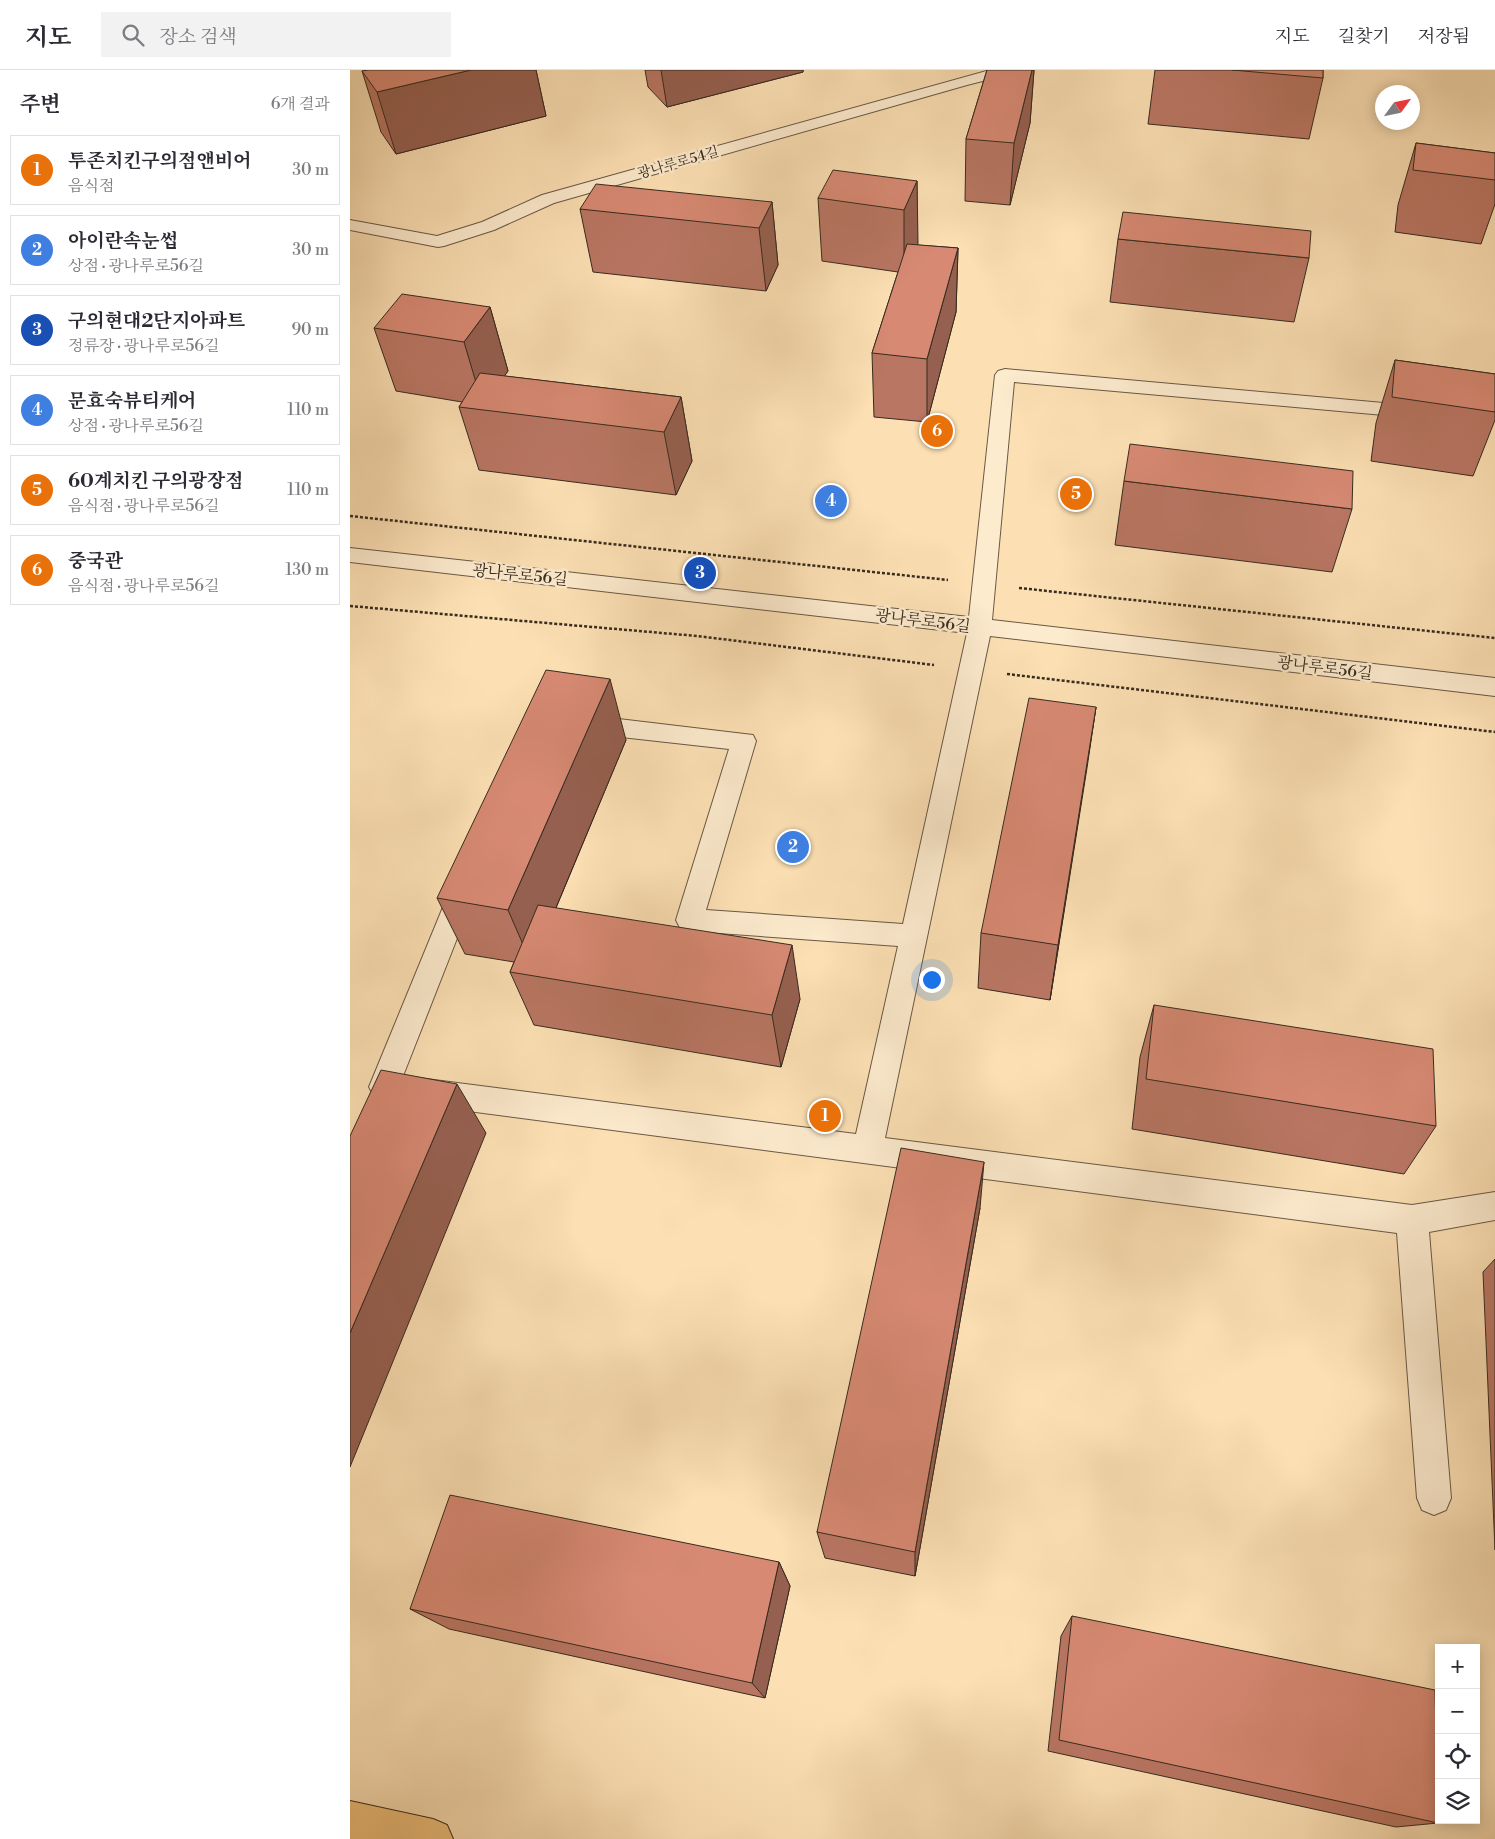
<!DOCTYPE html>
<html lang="ko">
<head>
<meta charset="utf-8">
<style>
  :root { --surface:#fff; --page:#f2f2f3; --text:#2b2b33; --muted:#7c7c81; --line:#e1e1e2; --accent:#8f2418 }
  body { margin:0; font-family:"Libre Bodoni","Noto Serif KR",serif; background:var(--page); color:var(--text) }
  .controls { position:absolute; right:15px; bottom:15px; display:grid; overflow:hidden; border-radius:0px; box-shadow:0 2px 12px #0003 }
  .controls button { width:45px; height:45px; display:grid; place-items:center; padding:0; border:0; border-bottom:1px solid var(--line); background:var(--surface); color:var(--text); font:25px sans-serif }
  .compass { position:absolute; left:1025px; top:15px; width:45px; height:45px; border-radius:50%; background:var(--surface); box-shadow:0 2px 12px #0003; rotate:57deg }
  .you { position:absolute; left:581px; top:909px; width:18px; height:18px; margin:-12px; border:4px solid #fff; border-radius:50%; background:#1a73e8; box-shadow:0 0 0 8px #1a73e833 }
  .badge { display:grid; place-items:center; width:32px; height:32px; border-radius:50%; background:var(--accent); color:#fff; font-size:16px; font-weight:700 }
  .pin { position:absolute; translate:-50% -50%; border:2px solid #fff; box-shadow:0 1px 5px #0006 }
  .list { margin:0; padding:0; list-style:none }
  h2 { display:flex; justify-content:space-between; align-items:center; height:65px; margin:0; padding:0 20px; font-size:21px }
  h2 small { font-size:16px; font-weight:400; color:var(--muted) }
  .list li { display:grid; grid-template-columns:32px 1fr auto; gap:15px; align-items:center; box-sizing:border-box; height:70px; margin:0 10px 10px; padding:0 10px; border:1px solid var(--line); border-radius:0px }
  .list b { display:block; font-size:19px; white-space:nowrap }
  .list p { margin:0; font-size:16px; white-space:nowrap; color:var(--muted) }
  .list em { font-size:16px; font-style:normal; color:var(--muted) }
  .icon { flex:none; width:28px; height:28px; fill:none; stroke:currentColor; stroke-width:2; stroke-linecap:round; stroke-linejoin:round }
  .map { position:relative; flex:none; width:1145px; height:1769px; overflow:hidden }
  header { display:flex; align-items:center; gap:30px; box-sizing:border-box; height:70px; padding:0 25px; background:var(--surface); border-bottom:1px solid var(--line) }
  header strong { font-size:24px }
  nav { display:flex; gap:28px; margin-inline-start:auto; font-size:18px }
  .search { width:350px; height:45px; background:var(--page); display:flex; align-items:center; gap:12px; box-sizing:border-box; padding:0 18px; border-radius:0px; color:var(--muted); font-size:19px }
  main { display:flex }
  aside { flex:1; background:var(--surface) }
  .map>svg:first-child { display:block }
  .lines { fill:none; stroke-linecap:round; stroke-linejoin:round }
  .minor-casing { stroke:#685844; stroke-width:2 }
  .highway-casing { stroke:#372b1e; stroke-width:2 }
  .path { stroke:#372b1e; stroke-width:2.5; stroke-dasharray:3 2; stroke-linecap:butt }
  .minor { fill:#fdebce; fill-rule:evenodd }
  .highway { fill:#eec07a; fill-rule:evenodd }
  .wall { fill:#b97663; stroke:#372b1e }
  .shaded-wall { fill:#966050; stroke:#372b1e }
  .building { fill:#d78973; stroke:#372b1e }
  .labels { text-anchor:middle; stroke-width:5; stroke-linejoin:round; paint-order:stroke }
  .far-street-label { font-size:14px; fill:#372b1e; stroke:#fdebce }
  .street-label { font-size:16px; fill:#372b1e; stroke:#fdebce }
</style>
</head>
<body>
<header>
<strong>지도</strong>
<div class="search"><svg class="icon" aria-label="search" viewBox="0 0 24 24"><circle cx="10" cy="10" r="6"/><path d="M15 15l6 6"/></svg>장소 검색</div>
<nav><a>지도</a><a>길찾기</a><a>저장됨</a></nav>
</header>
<main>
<aside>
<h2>주변<small>6개 결과</small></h2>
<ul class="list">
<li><span class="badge" style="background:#e8710a">1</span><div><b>투존치킨구의점앤비어</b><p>음식점</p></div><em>30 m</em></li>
<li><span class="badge" style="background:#3f7fe0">2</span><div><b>아이란속눈썹</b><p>상점 · 광나루로56길</p></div><em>30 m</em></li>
<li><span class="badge" style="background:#1a4fb4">3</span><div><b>구의현대2단지아파트</b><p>정류장 · 광나루로56길</p></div><em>90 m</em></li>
<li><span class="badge" style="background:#3f7fe0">4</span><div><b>문효숙뷰티케어</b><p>상점 · 광나루로56길</p></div><em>110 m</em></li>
<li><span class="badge" style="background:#e8710a">5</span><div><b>60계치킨 구의광장점</b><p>음식점 · 광나루로56길</p></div><em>110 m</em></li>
<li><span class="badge" style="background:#e8710a">6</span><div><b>중국관</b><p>음식점 · 광나루로56길</p></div><em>130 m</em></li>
</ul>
</aside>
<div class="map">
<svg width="1145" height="1769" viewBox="0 0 1145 1769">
  <rect width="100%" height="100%" fill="#fce0b4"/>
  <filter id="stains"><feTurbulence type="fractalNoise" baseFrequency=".004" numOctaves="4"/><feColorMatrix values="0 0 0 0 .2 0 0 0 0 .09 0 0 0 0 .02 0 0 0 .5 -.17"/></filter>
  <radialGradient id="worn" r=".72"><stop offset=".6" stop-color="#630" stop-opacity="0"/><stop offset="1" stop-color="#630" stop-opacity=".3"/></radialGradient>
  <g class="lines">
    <g class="minor-casing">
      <path id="minor" d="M 640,0 L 667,0 L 664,3 L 617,15 L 204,133 L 144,160 L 94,176 L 88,177 L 0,160 L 0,150 L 87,166 L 132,152 L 192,125 Z
        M 655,299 L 1067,336 L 1074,338 L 1077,342 L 1074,346 L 1067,348 L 664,312 L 642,550 L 1145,608 L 1145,626 L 640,566 L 535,1068 L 1062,1135 L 1145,1122 L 1145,1150 L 1079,1162 L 1101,1428 L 1096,1440 L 1084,1445 L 1072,1440 L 1067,1428 L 1047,1163 L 34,1030 L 24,1026 L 19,1017 L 100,820 L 104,812 L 113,809 L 122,812 L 126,820 L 53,1006 L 506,1064 L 548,876 L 340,861 L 330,858 L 326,850 L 379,679 L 235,663 L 226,660 L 223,654 L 226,648 L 235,645 L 403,665 L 406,671 L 356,840 L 553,854 L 617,563 L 0,492 L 0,478 L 619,547 L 645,305 L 648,301 Z"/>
    </g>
    <g class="highway-casing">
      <path id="highway" d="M 0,1731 L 83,1749 L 97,1755 L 103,1769 L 0,1769 Z"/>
    </g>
    <path class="path" d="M 0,446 L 598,510
      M 669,518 L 1145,568
      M 0,536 L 347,566 L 584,595
      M 657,604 L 1145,662"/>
    <use href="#minor" class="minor"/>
    <use href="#highway" class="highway"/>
  </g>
  <path class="wall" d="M 18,0 L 186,0 L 196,46 L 46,84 L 31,62 L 12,1 Z
    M 295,0 L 453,0 L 453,2 L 317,37 L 298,17 Z
    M 637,0 L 684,0 L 680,53 L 660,135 L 615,131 L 616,69 Z
    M 805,0 L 973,0 L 973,8 L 959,69 L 798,54 Z
    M 1066,73 L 1145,83 L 1145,134 L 1131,174 L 1045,162 L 1048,135 Z
    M 567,111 L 567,175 L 608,178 L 606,242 L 577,352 L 524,347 L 522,283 L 548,202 L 472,191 L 468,128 Z
    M 422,132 L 428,195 L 416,221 L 243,202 L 230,139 Z
    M 768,169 L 959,188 L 944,252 L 760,232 Z
    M 140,237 L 158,301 L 154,306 L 331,327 L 342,391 L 326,425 L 129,400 L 109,337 L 112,332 L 46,321 L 24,258 Z
    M 1045,290 L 1145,304 L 1145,350 L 1123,406 L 1021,391 L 1026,353 Z
    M 774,411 L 1002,439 L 982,502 L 765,475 Z
    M 746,637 L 700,930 L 628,918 L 631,863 Z
    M 276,670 L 206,838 L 450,929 L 431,997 L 184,955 L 160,902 L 164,892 L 115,884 L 87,828 Z
    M 804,935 L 1086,1056 L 1054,1104 L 782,1059 L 790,987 Z
    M 630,1138 L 565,1506 L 475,1488 L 467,1462 Z
    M 1145,1189 L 1145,1480 L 1133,1202 Z
    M 429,1492 L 440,1516 L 415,1628 L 99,1559 L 60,1539 Z
    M 722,1546 L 1088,1753 L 1046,1757 L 698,1681 L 711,1566 Z"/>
  <path class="shaded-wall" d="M 121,0 L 186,0 L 196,46 L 46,84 L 27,22 Z
    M 311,0 L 453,0 L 453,2 L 317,37 Z
    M 682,0 L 684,0 L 680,53 L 660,135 L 664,73 Z
    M 567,111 L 568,174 L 554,203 L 554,140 Z
    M 422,132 L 428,195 L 416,221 L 409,158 Z
    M 608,178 L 606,242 L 577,352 L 577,289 Z
    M 140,237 L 158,301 L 133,336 L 114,272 Z
    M 331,327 L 342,391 L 326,425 L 314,362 Z
    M 260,609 L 276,670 L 182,895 L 158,840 Z
    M 746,637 L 737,698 L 700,930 L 708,875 Z
    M 442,875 L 450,929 L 431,997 L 422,945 Z
    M 107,1014 L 136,1063 L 0,1397 L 0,1263 Z
    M 634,1092 L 630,1138 L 565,1506 L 565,1482 Z
    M 429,1492 L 440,1516 L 415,1628 L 402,1613 Z"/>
  <path class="building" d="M 18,0 L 121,0 L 27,22 L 12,1 Z
    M 637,0 L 682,0 L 664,73 L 616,69 Z
    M 882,0 L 973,0 L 973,8 Z
    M 1066,73 L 1145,83 L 1145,110 L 1063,100 Z
    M 483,100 L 567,111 L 554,140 L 468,128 Z
    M 246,114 L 422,132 L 409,158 L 230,139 Z
    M 773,142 L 961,161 L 959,188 L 768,169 Z
    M 557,174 L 608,178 L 577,289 L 522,283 Z
    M 52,224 L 140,237 L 114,272 L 24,258 Z
    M 1045,290 L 1145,304 L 1145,342 L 1042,327 Z
    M 130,303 L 331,327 L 314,362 L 109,337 Z
    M 780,374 L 1003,401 L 1002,439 L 774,411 Z
    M 196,600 L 260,609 L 158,840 L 87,828 Z
    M 679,628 L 746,637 L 708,875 L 631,863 Z
    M 188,835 L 442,875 L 422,945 L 160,902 Z
    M 804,935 L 1083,979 L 1086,1056 L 796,1009 Z
    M 31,1000 L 107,1014 L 0,1263 L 0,1066 Z
    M 551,1078 L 634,1092 L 565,1482 L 467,1462 Z
    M 100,1425 L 429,1492 L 402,1613 L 60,1539 Z
    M 722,1546 L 1085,1620 L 1088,1753 L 709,1670 Z"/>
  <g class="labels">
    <g class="far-street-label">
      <text transform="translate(328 92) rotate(-16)" y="5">광나루로54길</text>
    </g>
    <g class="street-label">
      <text transform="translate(170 504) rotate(6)" y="6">광나루로56길</text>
      <text transform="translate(573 550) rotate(7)" y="6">광나루로56길</text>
      <text transform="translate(975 597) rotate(7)" y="6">광나루로56길</text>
    </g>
  </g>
  <rect width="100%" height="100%" filter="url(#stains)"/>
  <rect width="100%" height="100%" fill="url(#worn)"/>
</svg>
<div class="controls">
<button>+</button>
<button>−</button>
<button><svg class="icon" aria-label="locate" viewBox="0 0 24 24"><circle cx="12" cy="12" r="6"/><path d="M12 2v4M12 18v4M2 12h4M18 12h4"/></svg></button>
<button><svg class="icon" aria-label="layers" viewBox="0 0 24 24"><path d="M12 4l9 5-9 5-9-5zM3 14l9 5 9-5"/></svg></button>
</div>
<svg class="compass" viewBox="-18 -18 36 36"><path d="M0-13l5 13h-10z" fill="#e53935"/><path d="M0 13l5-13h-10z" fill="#7c7c81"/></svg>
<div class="you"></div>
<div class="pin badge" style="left:475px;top:1046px;background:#e8710a">1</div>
<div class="pin badge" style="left:443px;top:777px;background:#3f7fe0">2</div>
<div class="pin badge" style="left:350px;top:503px;background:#1a4fb4">3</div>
<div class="pin badge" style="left:481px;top:431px;background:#3f7fe0">4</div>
<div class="pin badge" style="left:726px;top:424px;background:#e8710a">5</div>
<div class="pin badge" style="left:587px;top:361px;background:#e8710a">6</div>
</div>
</main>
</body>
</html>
